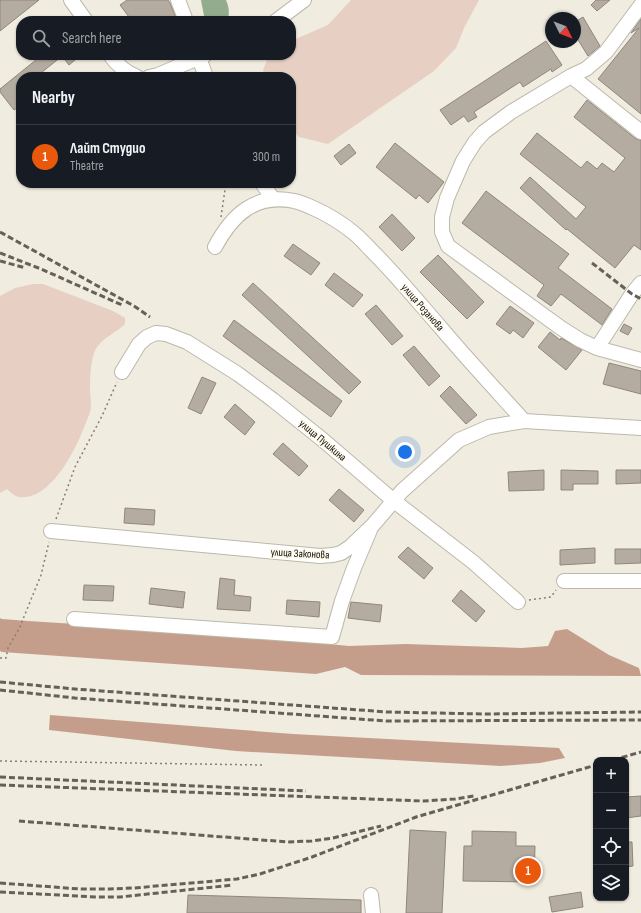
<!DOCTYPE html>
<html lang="en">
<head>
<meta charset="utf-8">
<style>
  :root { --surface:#171b24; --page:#20242c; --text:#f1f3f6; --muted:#9ea1a6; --line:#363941; --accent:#ea580c }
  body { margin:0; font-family:"Sofia Sans Condensed",sans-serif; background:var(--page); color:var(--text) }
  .controls { position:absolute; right:12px; bottom:12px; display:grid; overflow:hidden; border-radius:8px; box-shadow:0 1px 3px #0004 }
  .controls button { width:36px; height:36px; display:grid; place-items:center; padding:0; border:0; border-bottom:1px solid var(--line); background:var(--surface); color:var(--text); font:20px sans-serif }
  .compass { position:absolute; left:545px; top:12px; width:36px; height:36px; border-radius:50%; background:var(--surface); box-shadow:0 1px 3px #0004; rotate:132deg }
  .you { position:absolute; left:405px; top:452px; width:14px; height:14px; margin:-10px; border:3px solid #fff; border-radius:50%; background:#1a73e8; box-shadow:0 0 0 6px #1a73e833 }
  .badge { display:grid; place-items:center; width:26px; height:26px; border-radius:50%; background:var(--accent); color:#fff; font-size:13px; font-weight:700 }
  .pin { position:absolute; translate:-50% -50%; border:2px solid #fff; box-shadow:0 1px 4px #0006 }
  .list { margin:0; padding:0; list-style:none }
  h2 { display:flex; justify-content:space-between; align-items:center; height:52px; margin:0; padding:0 16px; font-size:17px }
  h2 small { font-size:13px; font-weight:400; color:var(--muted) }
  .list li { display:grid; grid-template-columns:26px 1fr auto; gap:12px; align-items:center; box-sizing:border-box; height:64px; padding:0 16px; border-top:1px solid var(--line) }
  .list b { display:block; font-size:15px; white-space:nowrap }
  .list p { margin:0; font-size:13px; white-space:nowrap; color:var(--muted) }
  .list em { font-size:13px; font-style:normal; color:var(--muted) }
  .icon { flex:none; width:22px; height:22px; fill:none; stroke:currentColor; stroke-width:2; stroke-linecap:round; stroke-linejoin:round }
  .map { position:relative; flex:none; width:641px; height:913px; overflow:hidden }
  .search { position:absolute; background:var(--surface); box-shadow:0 1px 3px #0004; left:16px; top:16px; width:280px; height:44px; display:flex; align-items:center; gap:10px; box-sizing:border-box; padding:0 14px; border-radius:16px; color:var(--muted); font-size:15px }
  .panel { position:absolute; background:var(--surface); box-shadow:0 1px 3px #0004; left:16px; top:72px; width:280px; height:116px; border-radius:16px }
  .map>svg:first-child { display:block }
  .green { fill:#e8cfc3 }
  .forest { fill:#c59e8b }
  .water { fill:#92ac8d }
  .building { fill:#b4aba1; stroke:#8f867c }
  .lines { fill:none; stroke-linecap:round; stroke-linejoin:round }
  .minor-casing { stroke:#bcb8ab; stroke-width:16 }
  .path { stroke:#837f77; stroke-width:1.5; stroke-dasharray:2 3; stroke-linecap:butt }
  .minor { stroke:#fff; stroke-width:14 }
  .rail { stroke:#646159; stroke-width:3; stroke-dasharray:6 3; stroke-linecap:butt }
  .labels { text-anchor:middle; stroke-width:3; stroke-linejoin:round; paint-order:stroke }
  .street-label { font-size:11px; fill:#0f0d09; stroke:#fefaec }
</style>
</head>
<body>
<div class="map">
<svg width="641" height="913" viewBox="0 0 641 913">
  <rect width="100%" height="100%" fill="#f0ecdf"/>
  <path class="green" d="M 351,0 L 479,0 L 464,28 L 456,48 L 434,71 L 328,144 L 299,137 L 291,128 L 291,77 L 266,77 L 263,70 L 269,55 L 291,55 L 291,41 L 328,25 Z
    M 33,284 L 43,284 L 113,311 L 125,318 L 125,324 C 115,334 99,339 94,353 C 91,362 90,377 90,386 C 90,393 91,401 91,408 C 90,413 87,420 85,425 C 76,449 51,501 19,497 C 14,496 10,492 7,489 L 0,493 L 0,296 L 15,288 Z"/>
  <path class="forest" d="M 0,618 L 2,619 L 28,621 L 204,632 L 349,646 L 406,644 L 522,648 L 548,646 L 555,631 L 567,629 L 609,655 L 639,668 L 641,676 L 361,675 L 345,667 L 316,674 L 2,652 L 0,651 Z
    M 50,715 L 293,734 L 559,748 L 565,758 L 540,763 L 501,766 L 236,751 L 49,730 Z"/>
  <path class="water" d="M 201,0 L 226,0 C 229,7 230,14 227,21 L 205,21 Z"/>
  <path class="building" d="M 0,0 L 39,0 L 0,31 Z
    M 127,0 L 168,0 L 170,3 L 176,18 L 172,21 L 132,21 L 120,5 Z
    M 596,0 L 610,0 L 597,11 L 591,5 Z
    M 583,17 L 600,46 L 588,56 L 575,35 L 575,22 Z
    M 641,19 L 641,114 L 598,79 L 639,28 L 631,33 Z
    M 546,41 L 562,65 L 552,72 L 551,69 L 523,87 L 520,82 L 474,112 L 477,117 L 468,122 L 464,116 L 451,125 L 440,110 Z
    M 42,55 L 81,55 L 69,65 L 62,56 L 36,77 L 21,77 L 21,89 L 17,92 L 21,97 L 21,105 L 14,110 L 0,92 L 0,89 Z
    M 587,100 L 636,139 L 641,140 L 641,250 L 634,245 L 615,268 L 567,229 L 566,230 L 520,188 L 530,177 L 576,219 L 586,207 L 520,154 L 537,133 L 581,168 L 587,161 L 597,169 L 602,163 L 614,172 L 625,158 L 574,117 Z
    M 395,143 L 444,182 L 428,203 L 419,195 L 416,199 L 376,167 Z
    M 349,144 L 356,153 L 341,165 L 334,156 Z
    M 486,191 L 569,254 L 558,268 L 612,309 L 602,325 L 561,294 L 551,306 L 537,296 L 544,285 L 462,223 Z
    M 392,214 L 415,238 L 402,251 L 379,227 Z
    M 293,244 L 320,263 L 311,275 L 284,256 Z
    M 438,255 L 484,302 L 467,319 L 420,272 Z
    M 334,273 L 363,295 L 353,307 L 325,285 Z
    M 253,283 L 361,382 L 349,394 L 242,295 Z
    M 376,305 L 403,336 L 392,345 L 365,314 Z
    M 510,306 L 534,323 L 523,338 L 513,330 L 510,334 L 496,324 Z
    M 234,320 L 342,401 L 331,417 L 223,336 Z
    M 624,324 L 632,328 L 628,335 L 620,331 Z
    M 550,332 L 560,340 L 561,338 L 582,350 L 566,370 L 538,347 Z
    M 414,346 L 440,376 L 429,386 L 403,355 Z
    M 609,363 L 641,371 L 641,394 L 603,384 Z
    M 202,377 L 216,383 L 201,414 L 188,408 Z
    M 450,386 L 477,415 L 466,424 L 440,396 Z
    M 235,404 L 255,422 L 245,435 L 224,417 Z
    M 283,443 L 308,466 L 299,476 L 273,454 Z
    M 544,470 L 544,490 L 509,491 L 508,472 Z
    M 561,470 L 598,471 L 598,484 L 573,484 L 573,490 L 561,490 Z
    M 616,470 L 641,470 L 641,483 L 616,484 Z
    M 339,489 L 364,510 L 354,522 L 329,500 Z
    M 125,508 L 155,510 L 154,525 L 124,523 Z
    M 408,547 L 433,568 L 424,579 L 398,557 Z
    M 595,548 L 595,563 L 560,565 L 560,550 Z
    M 615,549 L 641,549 L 641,563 L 615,564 Z
    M 220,578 L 235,580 L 234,595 L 251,597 L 250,611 L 217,609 Z
    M 84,585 L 114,586 L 113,601 L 83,600 Z
    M 151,588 L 185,592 L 183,608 L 149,604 Z
    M 461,590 L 485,611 L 476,622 L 452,601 Z
    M 287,600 L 320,602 L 319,617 L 286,614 Z
    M 351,602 L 382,605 L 380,622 L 348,618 Z
    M 641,796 L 641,816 L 626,818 L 626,797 Z
    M 410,830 L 446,832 L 442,913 L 406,913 Z
    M 472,831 L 516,832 L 516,846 L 535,846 L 534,882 L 463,881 L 464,846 L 472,846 Z
    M 626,842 L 632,842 L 633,866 L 626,867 Z
    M 581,892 L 583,907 L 552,912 L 549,897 Z
    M 188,895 L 361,900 L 361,913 L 187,913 Z"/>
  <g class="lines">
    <g class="minor-casing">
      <path id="minor" d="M 71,0 L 86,21
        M 178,0 L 186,21
        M 641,5 L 606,52 L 586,69 L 571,76 L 511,112 L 484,132 L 475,142 L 463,161 L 447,198 L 442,217 L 442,232 L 448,246 L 561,328 L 580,340 L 597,348 L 641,360
        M 276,21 L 304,0
        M 110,55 C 117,65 125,72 137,77
        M 198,55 L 206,77
        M 571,76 L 641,132
        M 149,77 L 158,75 L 205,55
        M 262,183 L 273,199
        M 215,247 C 232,215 255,193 294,201 C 300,202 306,205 311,207 C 327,214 342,223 355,234 C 362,240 368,247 374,253 C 398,277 419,303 441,328 C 468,360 496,390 524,421 L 641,428
        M 597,348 L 632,294 L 641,283
        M 122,372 L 139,344 L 147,337 L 156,333 L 166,334 L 187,342 L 238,374 L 273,400 L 323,440 L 394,501 L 473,562 L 518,602
        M 51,531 L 320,556 L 333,555 L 341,553 L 350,547 L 373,525 L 402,491 L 459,440 L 489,427 L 524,421
        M 564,581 L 641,581
        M 74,619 L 332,637 L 342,601 L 354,568 L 370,530
        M 371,895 L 373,913"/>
    </g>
    <path class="path" d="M 221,217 L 226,183
      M 56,519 L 75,467 L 102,416 L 117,382
      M 529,600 L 551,597 L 556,590
      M 0,658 L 6,658 L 8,648 L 19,629 L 41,575 L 49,542
      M 0,761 L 263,765"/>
    <use href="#minor" class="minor"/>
    <path class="rail" d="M 0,232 L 134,306 L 150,317
      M 0,253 L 41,269 L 122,305
      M 0,261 L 26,268
      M 592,263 L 632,294 L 641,299
      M 0,682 L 75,689 L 387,712 L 485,714 L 641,712
      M 0,690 L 75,698 L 386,721 L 641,720
      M 613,760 L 641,752
      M 0,777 L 306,791
      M 0,785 L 423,801 L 455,799 L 474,796
      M 19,821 L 288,842 L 312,841 L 333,838 L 381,826
      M 0,883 L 80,889 L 110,889 L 134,888 L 237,879 L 260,874 L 312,857 L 416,817 L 596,765
      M 0,892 L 97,897 L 120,897 L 233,885"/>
  </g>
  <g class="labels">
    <g class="street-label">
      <text transform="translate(423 307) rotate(49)" y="4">улица Розанова</text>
      <text transform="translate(323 440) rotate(40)" y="4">улица Пушкина</text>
      <text transform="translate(300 553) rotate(3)" y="4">улица Законова</text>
    </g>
  </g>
</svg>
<div class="controls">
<button>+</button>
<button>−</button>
<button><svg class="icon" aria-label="locate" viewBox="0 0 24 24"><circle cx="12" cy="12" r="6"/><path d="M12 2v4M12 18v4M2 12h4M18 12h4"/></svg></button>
<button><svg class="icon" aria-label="layers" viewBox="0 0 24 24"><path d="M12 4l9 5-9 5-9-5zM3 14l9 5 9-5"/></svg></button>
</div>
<svg class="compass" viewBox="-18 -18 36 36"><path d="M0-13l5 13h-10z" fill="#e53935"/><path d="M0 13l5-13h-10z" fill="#9ea1a6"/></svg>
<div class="you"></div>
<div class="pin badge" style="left:528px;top:871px">1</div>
<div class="search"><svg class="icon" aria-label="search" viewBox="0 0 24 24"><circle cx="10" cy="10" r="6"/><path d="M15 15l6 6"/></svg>Search here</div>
<section class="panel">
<h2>Nearby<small></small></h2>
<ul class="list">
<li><span class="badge">1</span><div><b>Лайт Студио</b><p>Theatre</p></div><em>300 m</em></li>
</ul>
</section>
</div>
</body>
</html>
